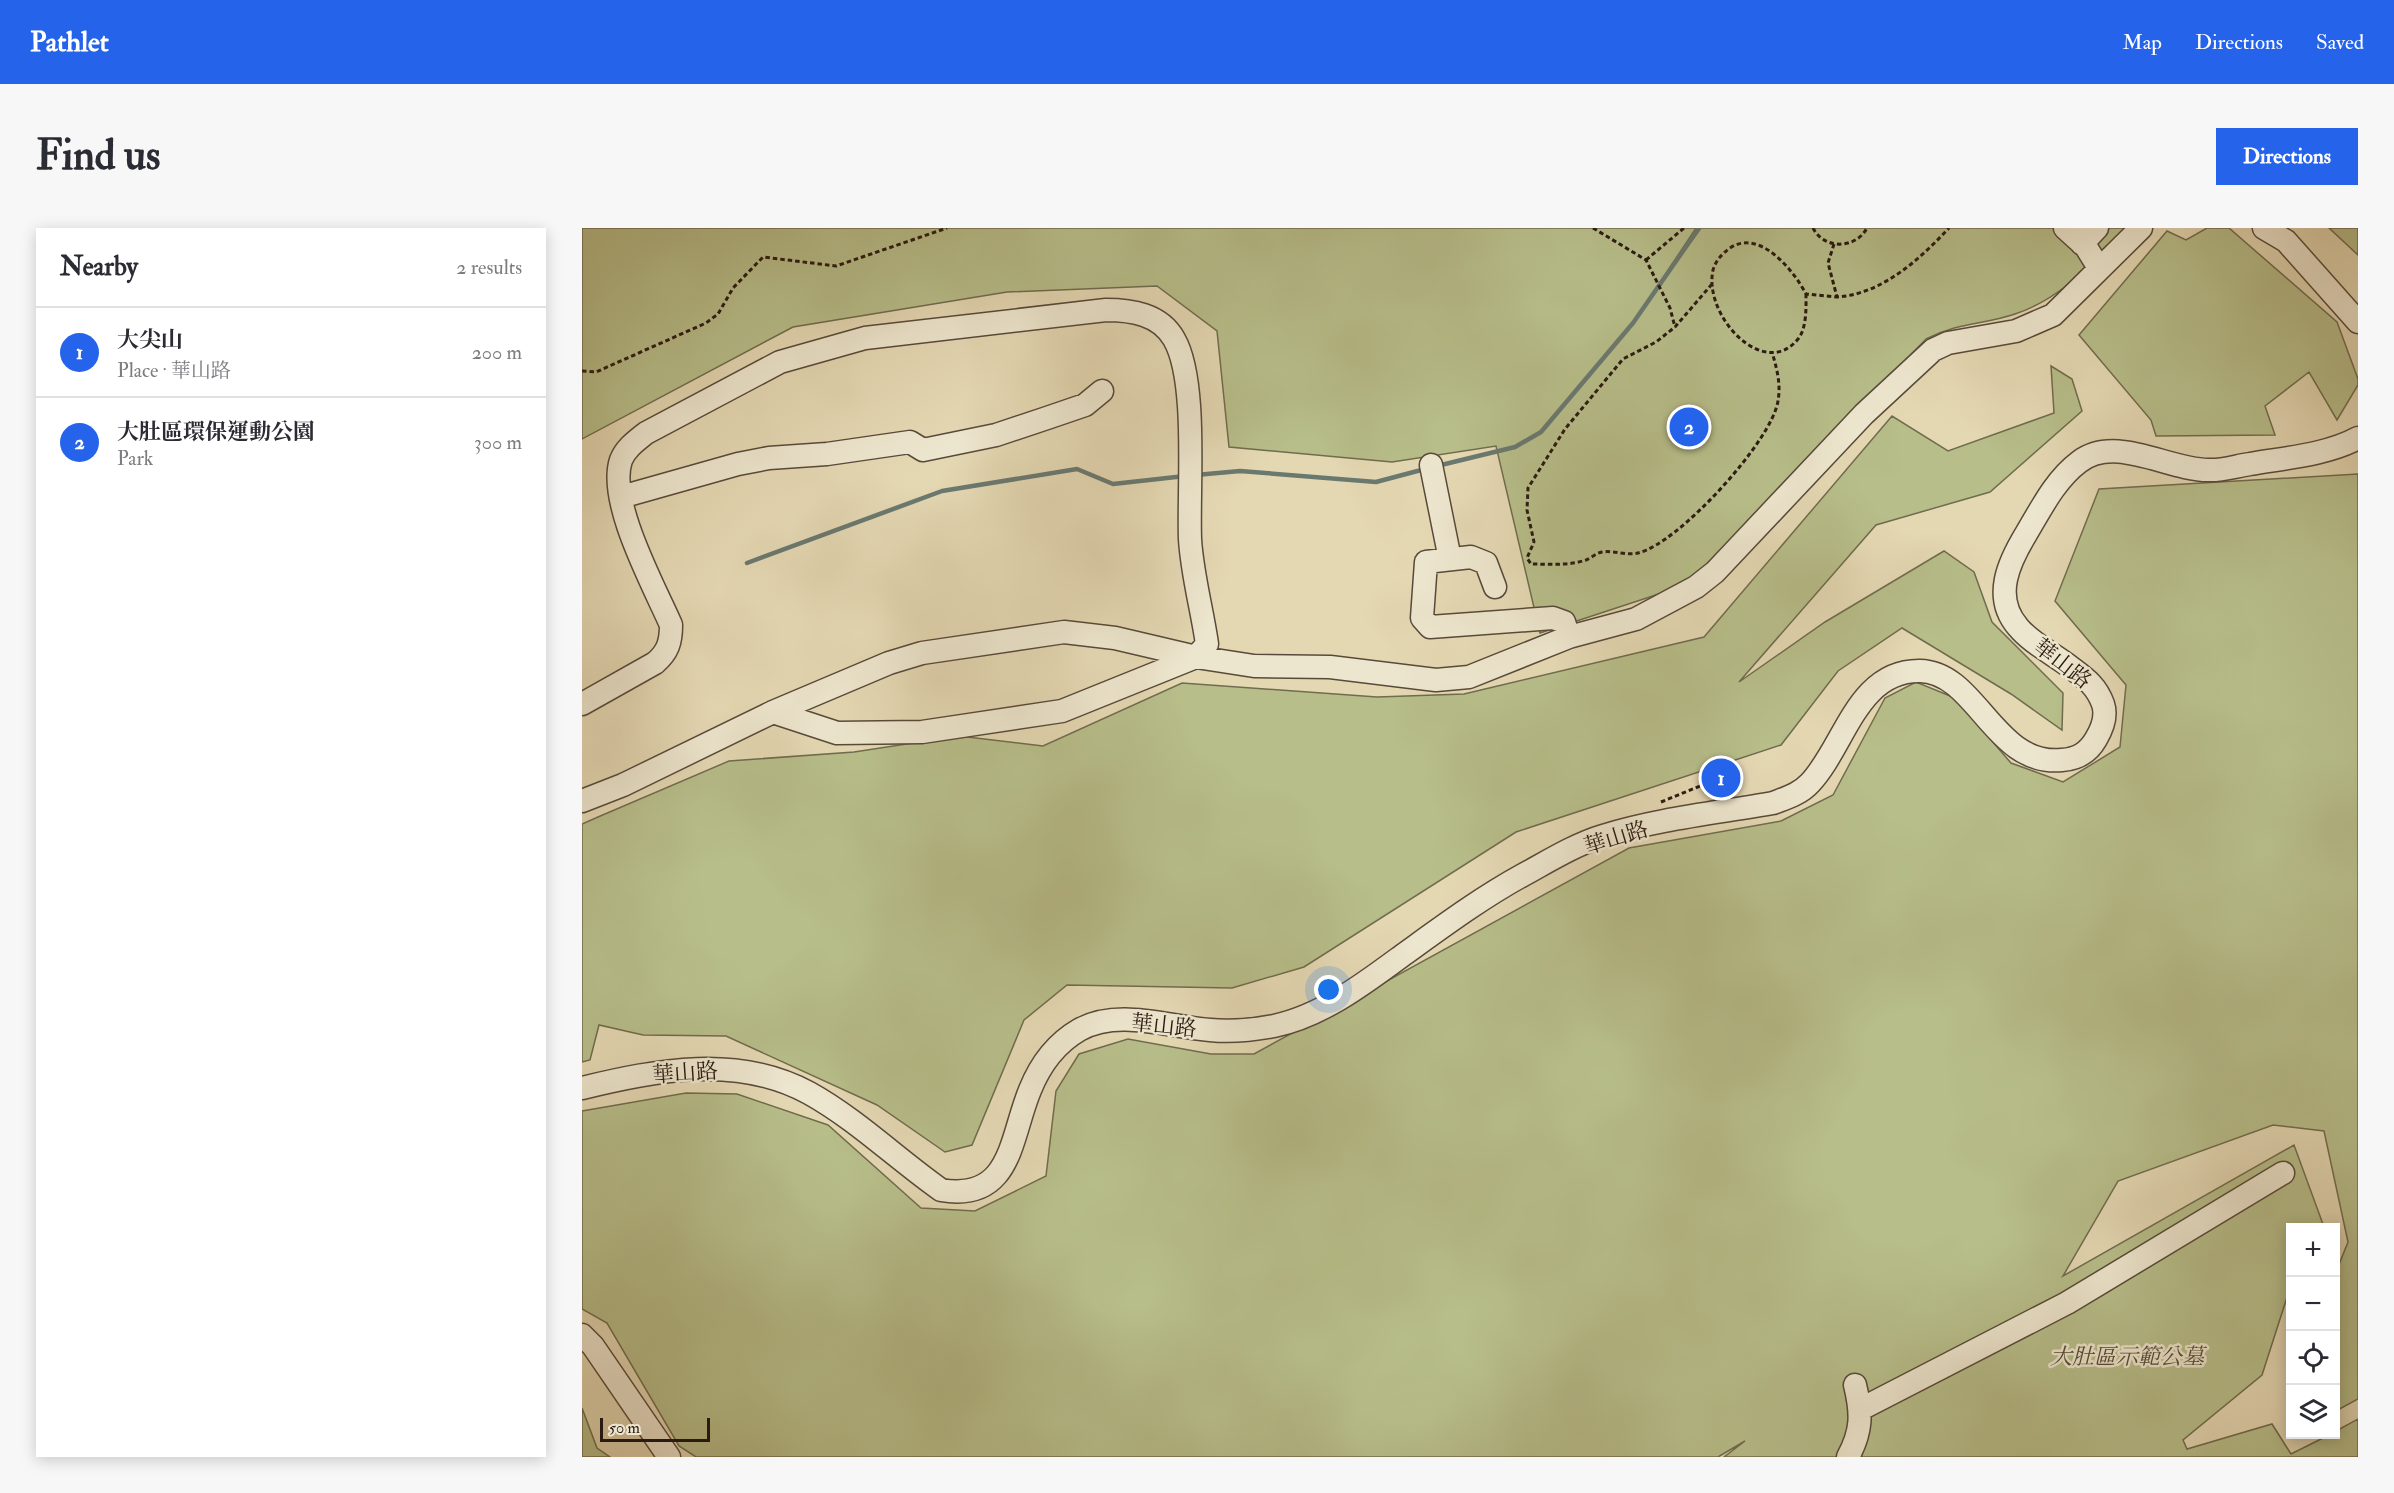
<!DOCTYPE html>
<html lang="en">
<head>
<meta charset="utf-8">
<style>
  :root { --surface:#fff; --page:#f7f7f7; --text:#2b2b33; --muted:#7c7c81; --line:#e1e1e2; --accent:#2563eb }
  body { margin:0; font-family:"IM FELL Double Pica","Noto Serif TC",serif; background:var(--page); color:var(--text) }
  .controls { position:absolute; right:18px; bottom:18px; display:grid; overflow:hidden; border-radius:0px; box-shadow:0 3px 15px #0003 }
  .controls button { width:54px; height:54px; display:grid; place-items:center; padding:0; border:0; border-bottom:2px solid var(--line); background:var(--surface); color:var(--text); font:30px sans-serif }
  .scale { position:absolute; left:18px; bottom:15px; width:110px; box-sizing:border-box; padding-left:6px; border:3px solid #2a1a11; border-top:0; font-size:16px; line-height:21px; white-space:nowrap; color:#2a1a11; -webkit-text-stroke:4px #ede6ce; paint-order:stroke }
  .you { position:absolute; left:747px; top:762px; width:21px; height:21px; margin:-15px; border:4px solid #fff; border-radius:50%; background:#1a73e8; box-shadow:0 0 0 9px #1a73e833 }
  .badge { display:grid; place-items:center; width:39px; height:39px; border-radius:50%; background:var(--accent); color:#fff; font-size:20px; font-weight:700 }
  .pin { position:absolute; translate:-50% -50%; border:3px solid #fff; box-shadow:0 2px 6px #0006 }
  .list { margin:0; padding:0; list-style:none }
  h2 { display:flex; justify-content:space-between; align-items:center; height:78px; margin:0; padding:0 24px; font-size:26px }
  h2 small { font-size:20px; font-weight:400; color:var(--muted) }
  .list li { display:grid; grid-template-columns:39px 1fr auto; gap:18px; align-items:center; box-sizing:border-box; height:90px; padding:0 24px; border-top:2px solid var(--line) }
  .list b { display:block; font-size:22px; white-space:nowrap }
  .list p { margin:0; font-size:20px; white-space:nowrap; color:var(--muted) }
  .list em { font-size:20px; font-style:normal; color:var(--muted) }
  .icon { flex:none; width:33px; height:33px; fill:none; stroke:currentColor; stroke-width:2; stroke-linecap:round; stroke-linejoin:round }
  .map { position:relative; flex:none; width:1776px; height:1229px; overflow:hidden; border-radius:0px }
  header { display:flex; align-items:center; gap:36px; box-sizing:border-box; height:84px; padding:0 30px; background:var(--accent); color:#fff }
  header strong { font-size:28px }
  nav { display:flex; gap:33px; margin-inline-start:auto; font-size:21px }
  .intro { display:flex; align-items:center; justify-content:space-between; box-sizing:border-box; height:144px; padding:0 36px }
  h1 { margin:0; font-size:42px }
  .button { padding:15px 27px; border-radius:0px; background:var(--accent); color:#fff; font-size:21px; font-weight:700 }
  main { display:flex; gap:36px; padding:0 36px }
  aside { flex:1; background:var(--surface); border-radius:0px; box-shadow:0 3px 15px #0003 }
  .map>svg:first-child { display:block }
  .green { fill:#b7be8a; stroke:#706c4e; stroke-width:1.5 }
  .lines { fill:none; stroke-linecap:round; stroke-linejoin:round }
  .stream { stroke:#6a7970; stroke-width:4.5 }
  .minor-casing { stroke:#584a3a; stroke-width:25 }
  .path { stroke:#2a1a11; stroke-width:3; stroke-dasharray:4.5 3; stroke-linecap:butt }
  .minor { stroke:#ede6ce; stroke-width:22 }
  .labels { text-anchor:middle; stroke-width:5; stroke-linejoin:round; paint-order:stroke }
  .street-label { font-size:22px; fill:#2a1a11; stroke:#ede6ce }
  .park-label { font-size:22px; font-style:italic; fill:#544b35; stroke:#ede6ce }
</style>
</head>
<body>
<header>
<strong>Pathlet</strong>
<nav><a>Map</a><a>Directions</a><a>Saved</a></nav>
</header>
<div class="intro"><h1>Find us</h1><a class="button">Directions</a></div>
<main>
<aside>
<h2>Nearby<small>2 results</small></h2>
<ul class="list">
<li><span class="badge">1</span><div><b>大尖山</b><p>Place · 華山路</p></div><em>200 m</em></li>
<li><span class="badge">2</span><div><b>大肚區環保運動公園</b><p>Park</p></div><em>300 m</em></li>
</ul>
</aside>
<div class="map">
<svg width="1776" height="1229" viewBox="0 0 1776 1229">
  <rect width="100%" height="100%" fill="#e4d8b3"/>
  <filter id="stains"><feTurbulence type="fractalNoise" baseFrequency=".00333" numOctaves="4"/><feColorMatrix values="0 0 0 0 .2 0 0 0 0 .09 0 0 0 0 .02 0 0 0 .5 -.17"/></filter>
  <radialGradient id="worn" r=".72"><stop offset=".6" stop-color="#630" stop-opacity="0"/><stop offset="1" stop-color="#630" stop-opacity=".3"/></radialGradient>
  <path class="green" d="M 0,0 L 1114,0 L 1067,71 L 1119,0 L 1547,0 C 1513,33 1479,71 1433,86 C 1401,97 1377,94 1344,111 L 1115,346 L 1086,363 L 958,405 L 914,218 L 810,234 L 647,219 L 635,103 L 575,58 L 425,64 L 211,99 L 0,211 Z
    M 1625,0 L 1647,0 L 1755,94 L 1776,151 L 1776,157 L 1755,192 L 1727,144 L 1683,178 L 1693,207 L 1574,208 L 1569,192 L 1497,107 L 1585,3 L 1604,12 Z
    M 1747,0 L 1776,0 L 1776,27 Z
    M 1469,138 L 1490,151 L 1500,183 L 1408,264 L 1294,297 L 1157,454 L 1243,394 L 1362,323 L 1392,344 L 1410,394 L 1481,465 L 1480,502 L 1429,466 L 1320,400 L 1256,443 L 1199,517 L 934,604 L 722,739 L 650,760 L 485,757 L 442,792 L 390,917 L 363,924 L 295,877 L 144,808 L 61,807 L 17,797 L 8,832 L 0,834 L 0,596 L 16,589 L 147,533 L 272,524 L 377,508 L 461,518 L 600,455 L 795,469 L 882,466 L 1122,409 L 1310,188 L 1366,223 L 1472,185 Z
    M 1776,246 L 1776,1171 L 1754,1183 L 1754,1044 L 1766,1014 L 1742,903 L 1691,897 L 1536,953 L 1481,1048 L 1712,917 L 1742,999 L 1708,1000 L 1708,1060 L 1680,1147 L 1601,1212 L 1605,1221 L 1690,1196 L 1709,1226 L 1747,1207 L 1754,1206 L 1754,1203 L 1776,1191 L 1776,1229 L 1142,1229 L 1163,1213 L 1136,1229 L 114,1229 L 97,1218 L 25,1095 L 0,1081 L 0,883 L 104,865 L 155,866 L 246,897 L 339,980 L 393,983 L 464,948 L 474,863 L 497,826 L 546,811 L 629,826 L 672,826 L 1047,620 L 1199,593 L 1251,567 L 1303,470 L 1334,454 L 1373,470 L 1429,535 L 1481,554 L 1538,519 L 1544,457 L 1473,373 L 1517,261 Z
    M 0,1180 L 15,1220 L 28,1229 L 0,1229 Z"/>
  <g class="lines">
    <path class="stream" d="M 855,238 L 933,219 L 959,204 L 1051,95 L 1117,0
      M 614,247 L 658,243 L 794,254 L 843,241
      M 165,335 L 360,263 L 495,241 L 531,256 L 603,248"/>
    <g class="minor-casing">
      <path id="minor" d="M 1483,0 L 1504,19 L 1517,40
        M 1682,0 L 1704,13 L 1776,94
        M 1500,16 L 1515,0
        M 849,237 L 868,331
        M 39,269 L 156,236 L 187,230 L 245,226 L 328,214 L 341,222 L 414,207 L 465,190 L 503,177 L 520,163
        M 913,359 L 904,335 L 889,329 L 844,334 L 840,390 L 848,399 L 971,390 L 982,394 L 987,409
        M 0,476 L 73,435 C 86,424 89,414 89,397 C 72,358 25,273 39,232 C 44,220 54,213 64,205 L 198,134 L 283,110 L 524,82 C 549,82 578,86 592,111 C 616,152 606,261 608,311 C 610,346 620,381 625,416 L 614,429 L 480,483 L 340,504 L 255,505 L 191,484
        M 0,573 L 41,557 L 191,484 L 307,435 L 340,425 L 482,404 L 533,410 L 614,429 L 672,438 L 748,439 L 854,452 L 887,449 L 987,409 L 1054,391 L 1114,359 L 1133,344 L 1282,186 L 1351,122 L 1366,115 L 1434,103 L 1471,87 L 1559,0
        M 0,860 C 75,842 155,826 227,865 C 274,891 315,931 359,962 C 430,974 428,910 448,862 C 458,837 473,816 497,802 C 536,780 586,799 628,802 C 649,804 671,802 692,798 C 740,788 783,755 821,727 C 860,699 899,670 941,647 C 965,634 994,616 1021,608 C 1075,591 1134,585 1191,575 C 1204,570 1218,566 1228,555 C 1263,518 1275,442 1338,443 C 1395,444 1412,539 1480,532 C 1495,531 1506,525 1514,511 C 1520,501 1525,488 1521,476 C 1514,457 1503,450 1487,438 C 1471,426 1448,414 1436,399 C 1410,369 1427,334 1444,306 C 1459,281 1473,252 1497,234 C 1533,206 1586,242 1626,242 C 1639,243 1654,238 1668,236 C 1702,230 1745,227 1776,210
        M 0,1107 L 11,1118 L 87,1229
        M 1279,1181 L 1485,1075 L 1701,945
        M 1266,1229 C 1280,1203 1280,1186 1273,1157"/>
    </g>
    <path class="path" d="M 1011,0 L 1064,32 L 1088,80 L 1093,99
      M 1231,0 C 1242,22 1274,21 1285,0
      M 1252,16 L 1246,35 L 1255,69 C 1300,66 1337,32 1367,0
      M 1064,32 L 1102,0
      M 1130,56 L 1093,99 L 1074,114 L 1041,131 L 983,201 L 946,260 L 945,282 L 952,314 L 945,330 L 949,336 C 967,336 986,338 1004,332 C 1009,330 1014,325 1020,324 C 1032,322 1045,328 1056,325 C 1096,316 1190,213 1196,173 C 1199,156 1195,141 1190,124
      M 1224,66 C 1224,79 1225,100 1216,111 C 1182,153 1121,88 1131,42 C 1134,32 1140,26 1148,20 C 1178,0 1212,43 1224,66 L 1255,69
      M 0,143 L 14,144 L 124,95 L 136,86 L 151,60 L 181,29 L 254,38 L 365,0
      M 1079,574 L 1145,547"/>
    <use href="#minor" class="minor"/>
  </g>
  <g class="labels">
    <g class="street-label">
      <text transform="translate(1481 435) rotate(38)" y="8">華山路</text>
      <text transform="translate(1034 609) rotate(-17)" y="8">華山路</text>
      <text transform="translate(582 797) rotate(6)" y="8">華山路</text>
      <text transform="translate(103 844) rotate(-4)" y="8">華山路</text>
    </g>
    <g class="park-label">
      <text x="1545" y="1136">大肚區示範公墓</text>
    </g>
  </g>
  <rect width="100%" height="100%" filter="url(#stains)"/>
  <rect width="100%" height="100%" fill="url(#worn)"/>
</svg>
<div class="controls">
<button>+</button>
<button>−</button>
<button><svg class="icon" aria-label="locate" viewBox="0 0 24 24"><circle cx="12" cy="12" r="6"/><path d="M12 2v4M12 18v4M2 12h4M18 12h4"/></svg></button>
<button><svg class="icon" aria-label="layers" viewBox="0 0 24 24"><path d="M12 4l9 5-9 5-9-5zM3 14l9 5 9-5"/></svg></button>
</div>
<div class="scale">50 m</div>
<div class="you"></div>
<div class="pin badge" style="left:1139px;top:550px">1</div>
<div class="pin badge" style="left:1107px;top:199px">2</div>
</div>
</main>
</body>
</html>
